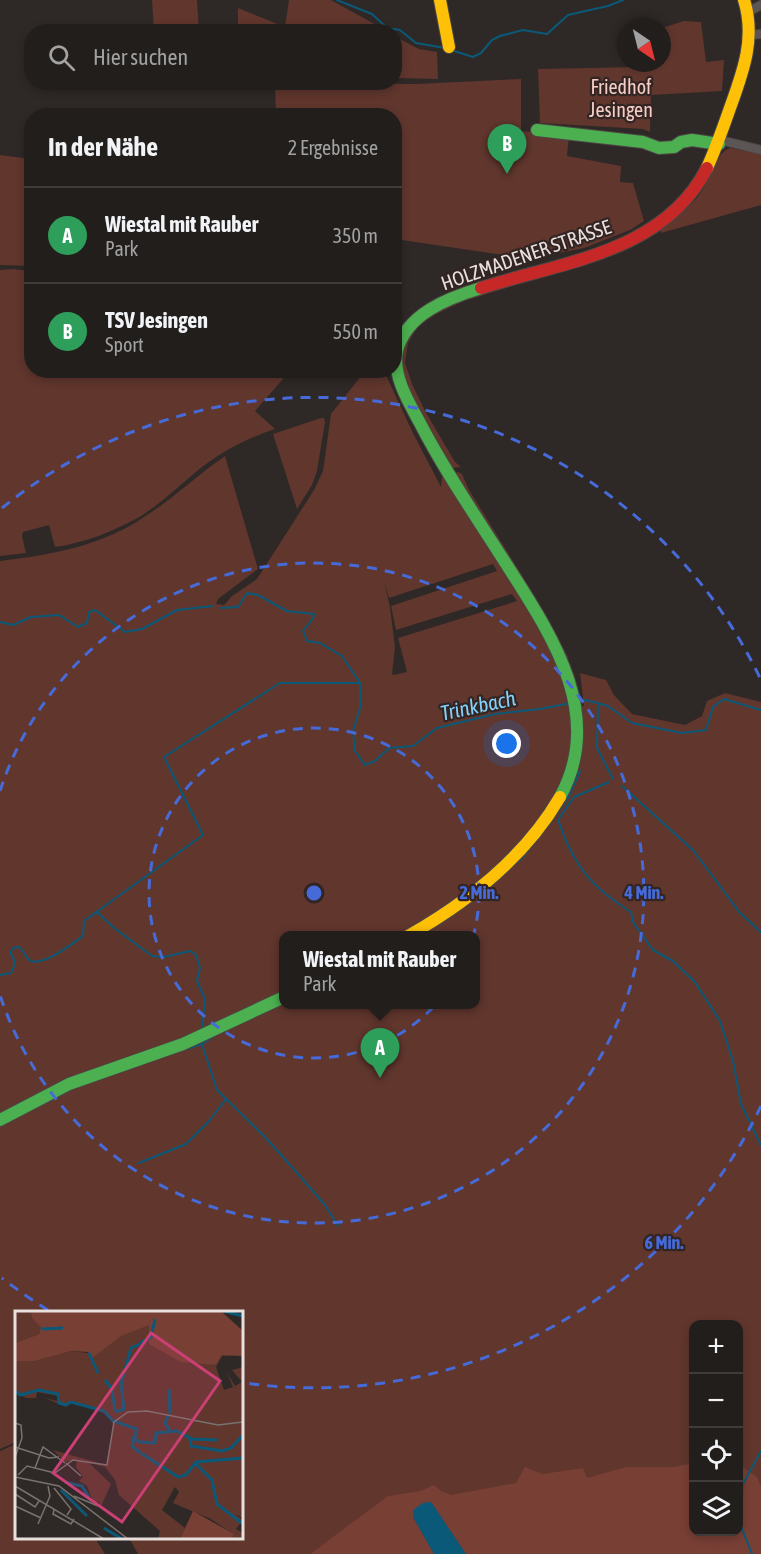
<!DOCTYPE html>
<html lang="de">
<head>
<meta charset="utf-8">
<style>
  :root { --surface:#221e1c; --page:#2e2b29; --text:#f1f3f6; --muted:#a2a2a3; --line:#3f3c3b; --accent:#d93025 }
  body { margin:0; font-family:"Asap Condensed",sans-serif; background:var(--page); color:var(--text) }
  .controls { position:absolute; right:18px; bottom:18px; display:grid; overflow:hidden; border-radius:12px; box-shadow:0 3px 9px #0003 }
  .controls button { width:54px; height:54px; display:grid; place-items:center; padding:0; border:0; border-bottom:2px solid var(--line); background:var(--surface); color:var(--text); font:30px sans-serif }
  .compass { position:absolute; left:617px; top:18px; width:54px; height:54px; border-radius:50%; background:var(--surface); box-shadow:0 3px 9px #0003; rotate:145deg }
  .you { position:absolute; left:507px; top:744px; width:21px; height:21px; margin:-15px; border:4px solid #fff; border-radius:50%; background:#1a73e8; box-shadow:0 0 0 9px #1a73e833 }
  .badge { display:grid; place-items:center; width:39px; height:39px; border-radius:50%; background:var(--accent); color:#fff; font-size:20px; font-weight:700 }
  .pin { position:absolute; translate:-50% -50px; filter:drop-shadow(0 2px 3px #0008) }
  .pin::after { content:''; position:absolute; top:32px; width:21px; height:18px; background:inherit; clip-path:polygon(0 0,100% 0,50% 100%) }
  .popup { position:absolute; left:279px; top:931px; width:201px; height:78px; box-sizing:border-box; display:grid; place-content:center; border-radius:12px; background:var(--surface); filter:drop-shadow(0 2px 4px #0005); font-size:20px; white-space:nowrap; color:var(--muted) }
  .popup b { font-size:22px; color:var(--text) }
  .popup::after { content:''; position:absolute; left:50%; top:100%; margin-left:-12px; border:12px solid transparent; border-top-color:var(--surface) }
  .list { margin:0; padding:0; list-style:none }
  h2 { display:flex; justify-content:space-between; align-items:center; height:78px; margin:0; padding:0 24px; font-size:26px }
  h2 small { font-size:20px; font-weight:400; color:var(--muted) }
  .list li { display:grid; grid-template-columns:39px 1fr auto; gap:18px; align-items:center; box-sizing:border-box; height:96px; padding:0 24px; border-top:2px solid var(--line) }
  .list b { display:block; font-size:22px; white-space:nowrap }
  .list p { margin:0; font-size:20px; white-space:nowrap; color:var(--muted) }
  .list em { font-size:20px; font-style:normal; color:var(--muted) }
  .icon { flex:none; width:33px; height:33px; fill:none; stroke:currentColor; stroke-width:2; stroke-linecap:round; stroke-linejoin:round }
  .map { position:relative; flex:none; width:761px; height:1554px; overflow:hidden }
  .search { position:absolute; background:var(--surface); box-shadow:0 3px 9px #0003; left:24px; top:24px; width:378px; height:66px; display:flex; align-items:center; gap:15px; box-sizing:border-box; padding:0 21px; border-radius:24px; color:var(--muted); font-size:22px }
  .panel { position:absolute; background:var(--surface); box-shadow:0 3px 9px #0003; left:24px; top:108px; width:378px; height:270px; border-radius:24px }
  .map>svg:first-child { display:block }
  .green { fill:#60362d; fill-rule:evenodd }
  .forest { fill:#783f35 }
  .water { fill:#0b5978 }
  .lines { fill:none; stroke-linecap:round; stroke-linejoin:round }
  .stream { stroke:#0b5978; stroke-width:2 }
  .street-casing { stroke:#4c4645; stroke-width:10 }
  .fast-casing { stroke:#4c4645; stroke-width:14 }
  .slow-casing { stroke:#4c4645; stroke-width:14 }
  .jam-casing { stroke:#4c4645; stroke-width:14 }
  .street { stroke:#5b5655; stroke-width:8 }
  .fast { stroke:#4caf50; stroke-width:12 }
  .slow { stroke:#ffc107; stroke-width:12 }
  .jam { stroke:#c62828; stroke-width:12 }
  .ring { fill:none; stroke:#466bd9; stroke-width:3; stroke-dasharray:10 8 }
  .labels { text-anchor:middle; stroke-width:4.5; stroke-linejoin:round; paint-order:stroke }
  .park-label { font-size:20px; fill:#f7cec5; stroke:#322523 }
  .street-label { font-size:20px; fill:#e9e0de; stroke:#322523 }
  .water-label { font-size:21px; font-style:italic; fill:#84d2fb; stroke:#322523 }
  .inset-river { fill:none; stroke:#0b5978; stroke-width:3 }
  .inset-road { fill:none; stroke:#797270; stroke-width:1.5 }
  .view { fill:#ca4075; fill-opacity:0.15; stroke:#ca4075; stroke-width:3 }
  .inset-edge { fill:none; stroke:#e9e0de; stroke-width:3 }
  .centre { fill:#466bd9; stroke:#322523; stroke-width:3 }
  .ring-label { font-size:18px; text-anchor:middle; font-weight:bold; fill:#466bd9; stroke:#322523; stroke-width:4.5; stroke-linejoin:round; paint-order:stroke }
</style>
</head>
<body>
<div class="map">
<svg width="761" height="1554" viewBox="0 0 761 1554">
  <rect width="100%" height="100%" fill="#2e2826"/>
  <path class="green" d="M 152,0 L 197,0 L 199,31 L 154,31 Z
    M 289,0 L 331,0 L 387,31 L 238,31 L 238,8 L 285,27 Z
    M 684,21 L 701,22 L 706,62 L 724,60 L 722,91 L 651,95 L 650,132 L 643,129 L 540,123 L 538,69 L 640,67 L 642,63 L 662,63 L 662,28 Z
    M 394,36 L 419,49 L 437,52 L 438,79 L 395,78 Z
    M 521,79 L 521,131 L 569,135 L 567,156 L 621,166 L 620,182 L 633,183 L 644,221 L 630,230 L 584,248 L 530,259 L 395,239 L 394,116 L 276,115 L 275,83 L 416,84 Z
    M 730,148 L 761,154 L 761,205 L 661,233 L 660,228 C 678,216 694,205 705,186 C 711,175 717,152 730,148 Z
    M 0,155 L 31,159 L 31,266 L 0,265 Z
    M 657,229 L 658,233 L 605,257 L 464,301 L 438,313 L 418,326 L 408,343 L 405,363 L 412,384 L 425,411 L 455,462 L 461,467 L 451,468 L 426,427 L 407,386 L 401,364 L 404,342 L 415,325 L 458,300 Z
    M 13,269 L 31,271 L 32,370 L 279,371 L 283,379 L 255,411 L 275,429 C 248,438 225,450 202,467 C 182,483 163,502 141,516 C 115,531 84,543 55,547 L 49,525 L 23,532 L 22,536 L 26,553 L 0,556 L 0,270 Z
    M 365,371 L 384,371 L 413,433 L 441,487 L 442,477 L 458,472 L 462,474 L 469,490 L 534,595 L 568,657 L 567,660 L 571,673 L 574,673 L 580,705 L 584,706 L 580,673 L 606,680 L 614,695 L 632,714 L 685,725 L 702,716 L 707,701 L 725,693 L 761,702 L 761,1554 L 423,1554 L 389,1498 L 310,1554 L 138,1554 L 129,1538 L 242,1538 L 242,1312 L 16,1312 L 16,1442 L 0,1449 L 0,561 C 50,555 102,546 144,517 C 173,499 197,475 225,456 L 258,569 L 218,599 L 216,604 L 224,605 L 232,596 L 257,579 L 314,490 L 323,471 L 331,414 ZM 493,564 L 497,571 L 391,606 L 396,630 L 512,594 L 517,601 L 398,638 L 407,672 L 394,675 L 392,674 L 395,647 L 390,607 L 384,581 L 389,598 ZM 284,936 L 476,936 L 476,1004 L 284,1004 ZM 694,1324 L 738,1324 L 738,1532 L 694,1532 Z
    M 321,418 L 324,418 L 325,422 L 317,471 L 312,485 L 297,509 L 273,434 Z
    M 16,1444 L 16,1538 L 95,1538 L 105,1554 L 0,1554 L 0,1451 Z"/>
  <path class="forest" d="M 693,1463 L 694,1532 L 738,1532 L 739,1465 L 757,1477 L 761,1487 L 761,1554 L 466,1554 L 431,1502 L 413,1517 L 434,1554 L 310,1554 L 388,1496 L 420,1491 L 434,1485 L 441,1491 L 451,1495 L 516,1483 L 525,1467 L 542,1474 L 583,1468 L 587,1478 L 626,1467 L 674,1467 Z"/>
  <path class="water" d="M 431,1502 L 466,1554 L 434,1554 L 413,1517 L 413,1510 L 423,1503 Z"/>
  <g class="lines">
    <path class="stream" d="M 337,0 L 372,14 L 387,28 L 400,30 L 416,43 L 445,48
      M 451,50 L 473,57 L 481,53 L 492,40 L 500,36 L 523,30 L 547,34 L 568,15 L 608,6 L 623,0
      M 221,608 L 238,607 L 247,593 L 258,595 L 287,611 L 314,614 L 313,618 L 303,631 L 307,641 L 320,643 L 342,656 L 360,683 L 360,708 L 353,731 L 355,751 L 365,765 L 375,761 L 389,748 L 413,746 L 437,728 L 495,714 L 540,709 L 571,703
      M 0,622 L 13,625 L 31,617 L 59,615 L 78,627 L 87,623 L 89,612 L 95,610 L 125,632 L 142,629 L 177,610 L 213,606
      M 579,701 L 586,700 L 608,706 L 632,723 L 682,733 L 706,730 L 713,707 L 724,699 L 761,710
      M 598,703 L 597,748 L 613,779
      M 609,782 L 574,797 L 558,820 C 574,866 590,886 631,912 L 633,922 L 653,950 L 673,961 L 695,982 L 720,1021 L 733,1061 L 741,1104 L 761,1145
      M 622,786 L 693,850 L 740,913 L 761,932
      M 548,826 L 568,798 L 580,771
      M 504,874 L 522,858 L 535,842
      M 97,912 L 113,927 L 152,956 L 164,957 L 190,951 L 196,955 L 200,968 L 197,981 L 205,999 L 202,1028
      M 0,975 L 11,973 C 15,965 16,960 10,953 L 13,948 L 19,947 C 24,950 25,958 31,961 C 44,966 73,943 83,936 L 84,921 L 203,835 L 164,757 L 280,683 L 359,683
      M 202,1044 L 217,1090 L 266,1138 L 298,1174 L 325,1205 L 338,1226
      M 187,1049 L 202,1044 L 216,1035
      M 139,1163 L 186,1144 L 209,1121 L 226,1099
      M 752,1554 L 740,1524 L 743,1484 L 761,1451"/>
    <g class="street-casing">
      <path id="street" d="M 748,12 L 761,5
        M 748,35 L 761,34
        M 720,140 L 761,150"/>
    </g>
    <g class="fast-casing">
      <path id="fast" d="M 537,130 L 643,142 L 659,148 L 674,147 L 681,142 L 692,140 L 719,144
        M 481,288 C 448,298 406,314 397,351 C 392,375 409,403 420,423 C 444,470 475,515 503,559 C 548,630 607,712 560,797
        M 0,1120 L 69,1084 L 183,1044 L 284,997"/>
    </g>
    <g class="slow-casing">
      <path id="slow" d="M 440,0 L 449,47
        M 707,168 C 716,148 723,128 730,108 C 743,72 756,38 744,0
        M 408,936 C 468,902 525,857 560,797"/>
    </g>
    <g class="jam-casing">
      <path id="jam" d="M 481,288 C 561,262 664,253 707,168"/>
    </g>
    <use href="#street" class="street"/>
    <use href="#fast" class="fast"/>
    <use href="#slow" class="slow"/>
    <use href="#jam" class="jam"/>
  </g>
  <g class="ring">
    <circle cx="314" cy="893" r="165"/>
    <path d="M0 791A330 330 0 1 1 0 995"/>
    <path d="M761 1106A495 495 0 0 1 245 1383M48 1310A495 495 0 0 1 2 1278M2 508A495 495 0 0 1 761 680"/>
  </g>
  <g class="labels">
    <g class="park-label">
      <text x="621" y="94">Friedhof<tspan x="621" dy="23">Jesingen</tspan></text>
    </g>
    <g class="street-label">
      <text transform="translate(526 255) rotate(-19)" y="7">HOLZMADENER STRASSE</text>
    </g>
    <g class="water-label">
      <text transform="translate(478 706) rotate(-12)" y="7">Trinkbach</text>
    </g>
  </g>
  <g transform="translate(15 1311)">
    <rect width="228" height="228" fill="#2e2826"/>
    <path d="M 0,0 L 16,0 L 26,16 L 24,23 L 0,32 ZM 139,11 L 166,30 L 185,50 L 201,54 L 207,44 L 228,45 L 207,45 L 201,56 L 209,79 L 218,76 L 211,60 L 220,75 L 227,71 L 217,59 L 228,56 L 228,207 L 220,203 L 228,209 L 221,218 L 228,222 L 228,228 L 217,228 L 218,223 L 196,208 L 158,192 L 164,181 L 160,176 L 147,199 L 170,217 L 165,228 L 143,228 L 145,220 L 104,184 L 100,169 L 90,156 L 74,152 L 96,173 L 86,195 L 83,190 L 79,194 L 72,175 L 64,170 L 68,166 L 61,156 L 62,149 L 50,151 L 38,139 L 91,154 L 98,114 L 95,106 L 81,98 L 54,92 L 51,96 L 30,87 L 42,90 L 43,85 L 22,81 L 21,87 L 11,87 L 0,81 L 0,50 L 14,50 L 56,40 L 73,42 L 76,48 L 103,25 Z" fill="#60362d"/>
    <path d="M 16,0 L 206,0 L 228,20 L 228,45 L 207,44 L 201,54 L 166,51 L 134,33 L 134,14 L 106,25 L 76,48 L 73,41 L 56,40 L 19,50 L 0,50 L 0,32 L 24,23 L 26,16 L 17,7 ZM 178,200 L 219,223 L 217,228 L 165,228 Z" fill="#783f35"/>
    <path class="inset-river" d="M 208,0 L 228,5M 27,18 L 48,17M 125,32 L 136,26 L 140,8M 74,42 L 83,62M 90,69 L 97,78 L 100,100M 154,78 L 155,103M 0,80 L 5,84 L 24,79 L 43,83 L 44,92 L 51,94 L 56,91 L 89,100 L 98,110 L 122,118 L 117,135 L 125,142M 101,101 L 109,98 L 106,73 L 116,37 L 125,33M 153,105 L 150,112 L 156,121M 117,126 L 125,131 L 140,132 L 141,122 L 162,120 L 175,127 L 176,135 L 207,140 L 216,137 L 228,124M 176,128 L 202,129M 126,142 L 163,166 L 171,164 L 181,151 L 228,147M 180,152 L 197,169 L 202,193 L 228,213M 50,171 L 67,175 L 76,190M 46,179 L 72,205M 89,217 L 107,228"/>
    <path class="inset-road" d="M 0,112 L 6,114 L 7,127 L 0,146M 0,136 L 34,147 L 44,146M 51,152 L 66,165M 20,157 L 28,136 L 50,152M 40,162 L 58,149 L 92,154 L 99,111 L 113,101 L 132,100 L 203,114 L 228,111M 3,164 L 12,155 L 40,162M 0,166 L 44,175 L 113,228M 0,175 L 89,228M 39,177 L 56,198 L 52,204M 0,183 L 20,196 L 24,190M 59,185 L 83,195M 0,195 L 26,207M 39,199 L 38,203 L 56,213 L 59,208M 23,213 L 35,185 L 33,175"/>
    <path class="view" d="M 136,22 L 205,70 L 107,211 L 38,162 Z"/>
    <rect width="228" height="228" class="inset-edge"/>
  </g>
  <circle cx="314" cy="893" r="9" class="centre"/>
  <g class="ring-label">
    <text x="479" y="899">2 Min.</text>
    <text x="644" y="899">4 Min.</text>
    <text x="664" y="1249">6 Min.</text>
  </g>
</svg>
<div class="controls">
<button>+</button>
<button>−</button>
<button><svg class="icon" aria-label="locate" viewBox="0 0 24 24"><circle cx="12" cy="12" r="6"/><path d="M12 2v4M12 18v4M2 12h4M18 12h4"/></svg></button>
<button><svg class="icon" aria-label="layers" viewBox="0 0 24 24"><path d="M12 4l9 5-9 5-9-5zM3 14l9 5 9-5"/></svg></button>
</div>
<svg class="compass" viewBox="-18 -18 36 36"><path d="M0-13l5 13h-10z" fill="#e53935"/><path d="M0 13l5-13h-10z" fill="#a2a2a3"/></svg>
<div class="you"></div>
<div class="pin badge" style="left:380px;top:1078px;background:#2e9e5b">A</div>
<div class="popup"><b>Wiestal mit Rauber</b>Park</div>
<div class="pin badge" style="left:507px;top:174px;background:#2e9e5b">B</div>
<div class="search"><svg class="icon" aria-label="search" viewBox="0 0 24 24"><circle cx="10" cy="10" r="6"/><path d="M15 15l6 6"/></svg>Hier suchen</div>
<section class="panel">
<h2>In der Nähe<small>2 Ergebnisse</small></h2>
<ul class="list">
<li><span class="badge" style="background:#2e9e5b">A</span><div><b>Wiestal mit Rauber</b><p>Park</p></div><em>350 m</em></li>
<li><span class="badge" style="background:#2e9e5b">B</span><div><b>TSV Jesingen</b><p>Sport</p></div><em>550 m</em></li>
</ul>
</section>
</div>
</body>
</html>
